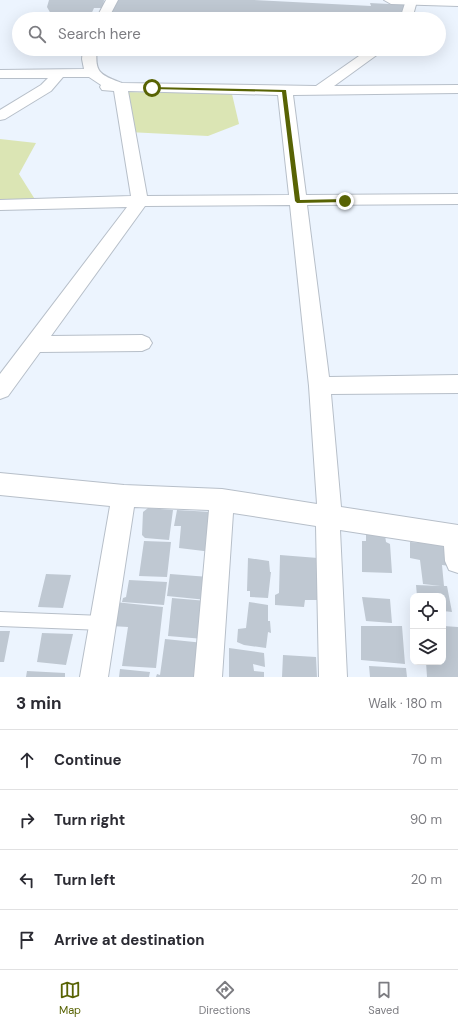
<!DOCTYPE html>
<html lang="en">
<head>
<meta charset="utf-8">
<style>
  :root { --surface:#fff; --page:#f2f2f3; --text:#2b2b33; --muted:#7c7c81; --line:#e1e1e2; --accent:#586304 }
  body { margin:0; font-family:"DM Sans",sans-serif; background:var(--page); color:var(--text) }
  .controls { position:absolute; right:12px; bottom:12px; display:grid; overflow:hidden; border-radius:8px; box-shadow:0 4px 16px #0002 }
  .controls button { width:36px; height:36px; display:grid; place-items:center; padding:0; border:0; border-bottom:1px solid var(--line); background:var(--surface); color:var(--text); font:20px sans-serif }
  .stop { position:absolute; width:12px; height:12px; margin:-9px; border:3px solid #586304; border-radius:50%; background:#fff }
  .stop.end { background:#586304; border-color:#fff; box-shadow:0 1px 4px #0008 }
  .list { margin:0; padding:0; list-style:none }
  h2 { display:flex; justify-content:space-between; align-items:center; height:52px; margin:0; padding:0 16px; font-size:17px }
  h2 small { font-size:13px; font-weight:400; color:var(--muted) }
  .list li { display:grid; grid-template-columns:26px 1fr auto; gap:12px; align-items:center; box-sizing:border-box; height:60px; padding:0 16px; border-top:1px solid var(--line) }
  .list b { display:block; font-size:15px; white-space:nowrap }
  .list em { font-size:13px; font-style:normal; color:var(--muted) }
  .icon { flex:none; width:22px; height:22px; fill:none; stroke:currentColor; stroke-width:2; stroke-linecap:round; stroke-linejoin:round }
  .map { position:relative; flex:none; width:458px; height:677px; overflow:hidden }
  .search { position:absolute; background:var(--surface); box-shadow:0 4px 16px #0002; left:12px; right:12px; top:12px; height:44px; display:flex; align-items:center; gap:10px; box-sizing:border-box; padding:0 14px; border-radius:22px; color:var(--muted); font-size:15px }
  .sheet { height:292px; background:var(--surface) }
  nav { display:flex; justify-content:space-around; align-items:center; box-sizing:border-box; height:56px; border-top:1px solid var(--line); background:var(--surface); font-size:11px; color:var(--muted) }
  nav a { display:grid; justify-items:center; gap:2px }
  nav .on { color:var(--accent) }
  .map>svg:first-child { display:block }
  .green { fill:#dbe5b4 }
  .building { fill:#bfc8d2 }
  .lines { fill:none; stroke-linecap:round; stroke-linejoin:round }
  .lane-casing { stroke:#b7bfc9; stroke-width:2 }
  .street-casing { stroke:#b7bfc9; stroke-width:2 }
  .secondary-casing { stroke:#b7bfc9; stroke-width:2 }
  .lane { fill:#fff; fill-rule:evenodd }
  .street { fill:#fff; fill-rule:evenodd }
  .secondary { fill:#fff; fill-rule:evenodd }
  .route { fill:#586304 }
</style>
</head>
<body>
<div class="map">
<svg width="458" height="677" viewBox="0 0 458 677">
  <rect width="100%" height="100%" fill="#ecf4fe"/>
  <path class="green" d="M 124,92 L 232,94 L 239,124 L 208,136 L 128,132 Z
    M 0,139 L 36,143 L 19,174 L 36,201 L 0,202 Z"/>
  <path class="building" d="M 49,0 L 104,0 L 103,8 L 94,8 L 89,19 L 63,19 L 52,16 L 47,7 Z
    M 115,0 L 254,0 L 371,6 L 370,3 L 407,5 L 406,19 L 106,19 Z
    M 122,49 L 190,49 L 189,54 Z
    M 326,49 L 367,49 L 363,52 Z
    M 148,508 L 173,510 L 169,540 L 145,538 L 142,535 L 143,512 Z
    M 177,510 L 211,512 L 212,552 L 179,548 L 181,526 L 174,526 Z
    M 366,532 L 385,535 L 386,542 L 390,544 L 392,573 L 362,572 L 362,541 L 366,541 Z
    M 144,541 L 171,542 L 167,577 L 139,576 Z
    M 410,542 L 447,545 L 450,566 L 442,565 L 444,586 L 447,586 L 452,612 L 443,611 L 443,596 L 417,596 L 416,585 L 441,586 L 423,584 L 420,560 L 410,558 Z
    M 280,555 L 318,558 L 318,600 L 305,600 L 304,607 L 275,605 L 275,595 L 279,593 Z
    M 248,558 L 269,561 L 270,572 L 271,572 L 268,598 L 250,597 L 250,591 L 247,591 Z
    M 46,574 L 71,575 L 63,608 L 38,607 Z
    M 170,574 L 209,577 L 207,600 L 167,596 Z
    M 129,580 L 167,582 L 164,605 L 122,602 L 123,598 L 126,597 Z
    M 362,597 L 390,599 L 392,623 L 366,621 Z
    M 172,598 L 207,601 L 204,639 L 168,636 Z
    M 115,602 L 163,607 L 156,668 L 122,666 L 128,627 L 111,626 Z
    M 249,602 L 268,605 L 268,621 L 270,621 L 271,633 L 268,632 L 266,648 L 244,645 L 237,642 L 238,629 L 246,628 Z
    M 361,626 L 402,626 L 405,664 L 361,660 Z
    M 443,626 L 458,627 L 458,677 L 427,677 L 426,662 L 443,662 Z
    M 0,631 L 10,631 L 4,662 L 0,662 Z
    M 42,633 L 73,634 L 66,665 L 37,662 Z
    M 165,639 L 204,643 L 201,677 L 156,677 L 157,674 L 160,675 Z
    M 229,648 L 264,653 L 265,667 L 253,664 L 254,671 L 264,672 L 264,677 L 229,677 Z
    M 283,655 L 316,657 L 317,677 L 282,677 Z
    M 369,666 L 406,668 L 407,677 L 370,677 Z
    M 120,669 L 150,672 L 149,677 L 119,677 Z
    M 27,671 L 65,673 L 65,677 L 26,677 Z"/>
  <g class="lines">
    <g class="lane-casing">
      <path id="lane" d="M 0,612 L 103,616 L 108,618 L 110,623 L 108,628 L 103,630 L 0,626 Z"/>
    </g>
    <g class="street-casing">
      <path id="street" d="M 106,0 L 118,0 L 108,19 L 96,19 Z
        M 406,0 L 417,1 L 412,19 L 400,19 Z
        M 83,49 L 97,49 C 94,73 101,75 122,83 L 316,86 L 369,49 L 385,49 L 334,86 L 458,85 L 458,93 L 293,95 L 306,195 L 458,194 L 458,204 L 307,205 L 329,377 L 458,375 L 458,393 L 331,394 L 341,507 L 458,525 L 458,573 L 449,570 L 445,561 L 444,546 L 340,530 L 347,677 L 319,677 L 316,526 L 233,513 L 222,677 L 194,677 L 209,510 L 134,507 L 108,677 L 80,677 L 110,506 L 0,495 L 0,473 L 124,485 L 222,489 L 317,504 L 309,386 L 290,205 L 145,206 L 51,336 L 142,335 L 149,338 L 152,343 L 149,348 L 142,351 L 40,352 L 8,396 L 0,399 L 0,374 L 127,207 L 0,210 L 0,200 L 131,196 L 114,91 L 102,90 L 100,87 L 101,85 L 89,77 L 63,77 L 51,91 L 5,119 L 0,120 L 0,110 L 41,85 L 48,78 L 0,78 L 0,70 L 84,69 L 82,59 ZM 128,91 L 278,95 L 289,195 L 147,196 Z"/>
    </g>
    <g class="secondary-casing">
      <path id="secondary" d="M 384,0 L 458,0 L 458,6 L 391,4 Z"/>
    </g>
    <use href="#lane" class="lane"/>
    <use href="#street" class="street"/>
    <use href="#secondary" class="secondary"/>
  </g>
  <path class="route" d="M 150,87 L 286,90 L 300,200 L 345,199 L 348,201 L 345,202 L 297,203 L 295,201 L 282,92 L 152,89 Z"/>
</svg>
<div class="controls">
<button><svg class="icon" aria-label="locate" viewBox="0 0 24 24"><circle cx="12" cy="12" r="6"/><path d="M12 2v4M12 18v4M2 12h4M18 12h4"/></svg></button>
<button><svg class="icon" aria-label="layers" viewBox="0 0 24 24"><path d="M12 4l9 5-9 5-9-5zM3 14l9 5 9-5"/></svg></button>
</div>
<div class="stop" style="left:152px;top:88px"></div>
<div class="stop end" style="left:345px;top:201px"></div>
<div class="search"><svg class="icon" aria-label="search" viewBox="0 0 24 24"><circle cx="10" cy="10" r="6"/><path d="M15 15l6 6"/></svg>Search here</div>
</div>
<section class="sheet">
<h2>3 min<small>Walk · 180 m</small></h2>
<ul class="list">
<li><svg class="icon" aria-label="ahead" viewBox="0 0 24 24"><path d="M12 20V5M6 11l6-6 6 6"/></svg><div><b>Continue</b></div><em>70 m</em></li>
<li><svg class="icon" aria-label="right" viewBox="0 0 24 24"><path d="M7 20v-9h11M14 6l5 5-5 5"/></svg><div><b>Turn right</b></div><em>90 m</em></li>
<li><svg class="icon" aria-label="left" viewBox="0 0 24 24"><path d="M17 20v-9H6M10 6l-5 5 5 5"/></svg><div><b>Turn left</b></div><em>20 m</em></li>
<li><svg class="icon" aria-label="arrive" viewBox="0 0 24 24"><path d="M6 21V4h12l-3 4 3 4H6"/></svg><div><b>Arrive at destination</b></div></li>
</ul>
</section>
<nav>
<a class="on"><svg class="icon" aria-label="map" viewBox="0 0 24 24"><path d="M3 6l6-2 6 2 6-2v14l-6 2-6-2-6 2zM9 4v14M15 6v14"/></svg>Map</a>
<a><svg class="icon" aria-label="directions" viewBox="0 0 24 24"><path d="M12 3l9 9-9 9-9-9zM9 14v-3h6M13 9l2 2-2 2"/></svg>Directions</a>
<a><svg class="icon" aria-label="saved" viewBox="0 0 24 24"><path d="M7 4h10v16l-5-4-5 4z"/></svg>Saved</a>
</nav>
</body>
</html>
